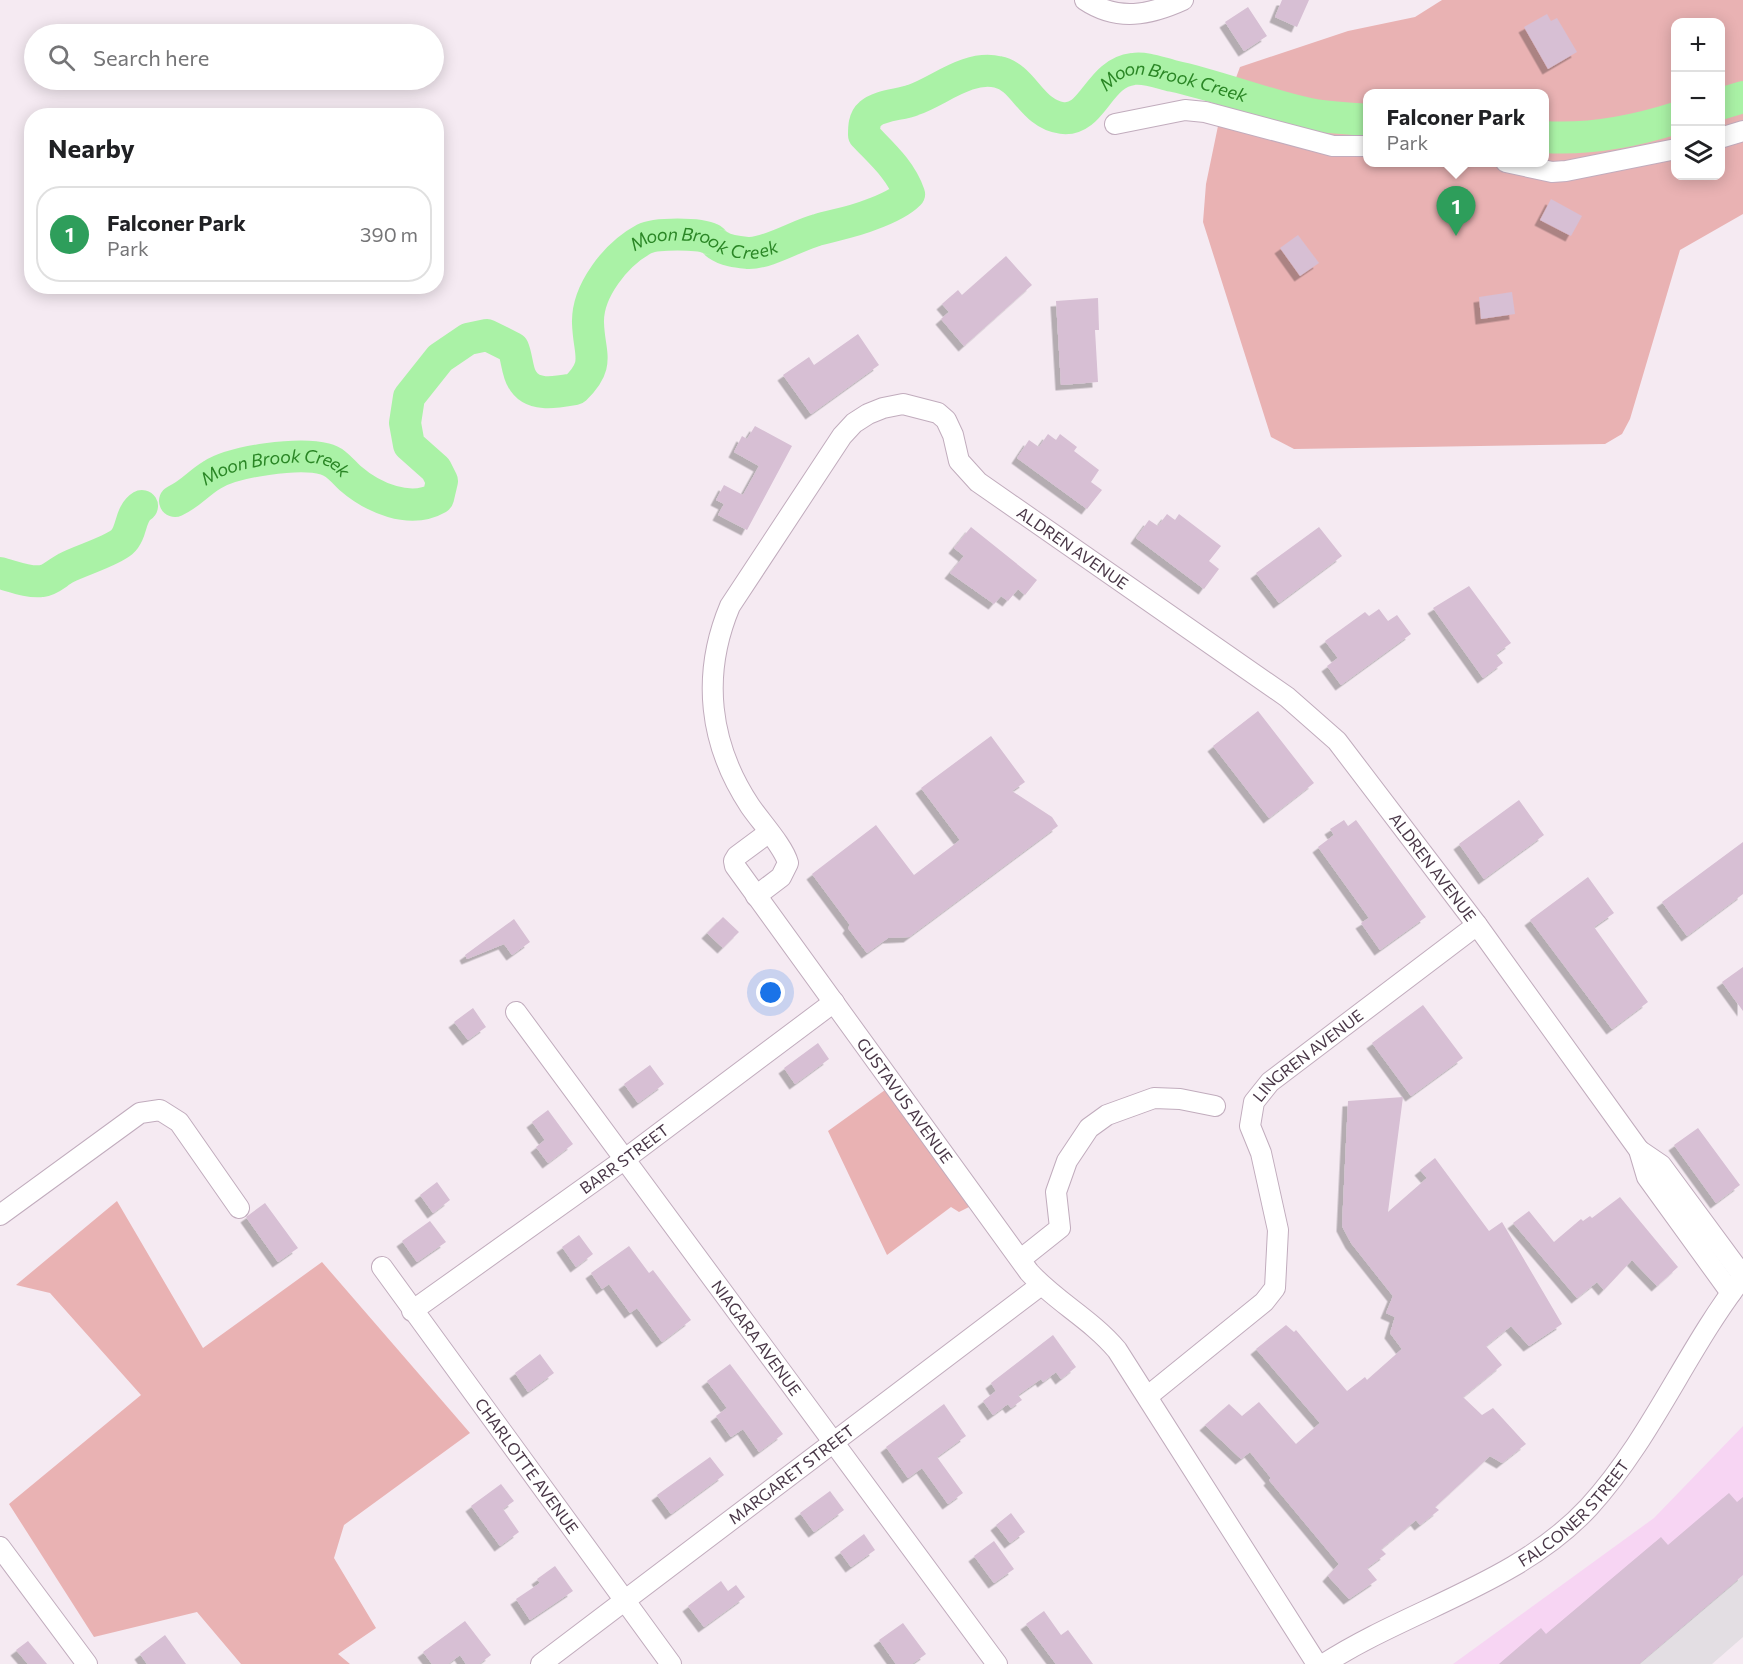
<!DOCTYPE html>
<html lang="en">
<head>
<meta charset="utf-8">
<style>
  :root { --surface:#fff; --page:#f2f2f2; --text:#202124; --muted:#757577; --line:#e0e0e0; --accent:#b318fd }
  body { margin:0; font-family:Commissioner,sans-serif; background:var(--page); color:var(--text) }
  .controls { position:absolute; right:18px; top:18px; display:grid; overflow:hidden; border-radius:12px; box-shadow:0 3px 15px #0003 }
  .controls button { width:54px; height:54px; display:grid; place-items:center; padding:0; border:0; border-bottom:2px solid var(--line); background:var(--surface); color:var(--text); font:30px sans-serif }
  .you { position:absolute; left:771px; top:993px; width:21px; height:21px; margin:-15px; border:4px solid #fff; border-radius:50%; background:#1a73e8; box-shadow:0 0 0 9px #1a73e833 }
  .badge { display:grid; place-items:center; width:39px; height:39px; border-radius:50%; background:var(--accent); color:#fff; font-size:20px; font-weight:700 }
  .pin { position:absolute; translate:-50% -50px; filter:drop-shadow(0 2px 3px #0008) }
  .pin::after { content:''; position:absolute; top:32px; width:21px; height:18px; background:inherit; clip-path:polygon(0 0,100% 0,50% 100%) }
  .popup { position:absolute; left:1363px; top:89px; width:186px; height:78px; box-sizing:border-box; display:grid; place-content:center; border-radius:12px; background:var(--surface); filter:drop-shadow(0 2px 4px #0005); font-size:20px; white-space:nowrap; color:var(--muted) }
  .popup b { font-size:22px; color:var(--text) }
  .popup::after { content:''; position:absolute; left:50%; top:100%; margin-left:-12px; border:12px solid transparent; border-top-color:var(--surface) }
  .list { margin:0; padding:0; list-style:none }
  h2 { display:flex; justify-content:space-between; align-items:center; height:78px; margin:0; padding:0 24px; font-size:26px }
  h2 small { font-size:20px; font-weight:400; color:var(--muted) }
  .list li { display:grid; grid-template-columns:39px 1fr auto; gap:18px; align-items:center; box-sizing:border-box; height:96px; margin:0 12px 12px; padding:0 12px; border:2px solid var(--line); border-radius:24px }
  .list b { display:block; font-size:22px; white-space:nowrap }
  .list p { margin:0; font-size:20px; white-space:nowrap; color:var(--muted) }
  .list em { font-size:20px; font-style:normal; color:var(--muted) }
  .icon { flex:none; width:33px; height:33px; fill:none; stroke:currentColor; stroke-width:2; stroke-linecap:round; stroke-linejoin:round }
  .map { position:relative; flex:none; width:1743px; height:1664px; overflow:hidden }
  .search { position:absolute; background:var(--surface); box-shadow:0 3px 15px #0003; left:24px; top:24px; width:420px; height:66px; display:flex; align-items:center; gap:15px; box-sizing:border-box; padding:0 21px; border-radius:33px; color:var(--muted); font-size:22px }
  .panel { position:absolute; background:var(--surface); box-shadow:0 3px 15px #0003; left:24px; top:108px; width:420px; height:186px; border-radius:24px }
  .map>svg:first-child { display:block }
  .commercial { fill:#f7d5f3 }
  .green { fill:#e9b2b3; fill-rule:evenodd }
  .parking { fill:#e3dee3 }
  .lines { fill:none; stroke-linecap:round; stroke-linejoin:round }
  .river { stroke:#aaf2a6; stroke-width:32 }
  .building { fill:#d7bfd4; filter:url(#shadow) }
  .minor-casing { stroke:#c1acbd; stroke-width:22 }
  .minor { stroke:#fff; stroke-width:20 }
  .labels { text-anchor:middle; stroke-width:6; stroke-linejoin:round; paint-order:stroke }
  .street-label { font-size:16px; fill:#493747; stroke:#fff }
  .water-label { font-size:18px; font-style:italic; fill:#2a8625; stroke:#fff }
</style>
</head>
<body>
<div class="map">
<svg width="1743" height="1664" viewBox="0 0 1743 1664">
  <defs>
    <filter id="shadow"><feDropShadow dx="-5.5" dy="5.5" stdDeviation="0" flood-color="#0004"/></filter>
  </defs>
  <rect width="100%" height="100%" fill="#f5eaf2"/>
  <path class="commercial" d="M 1743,1426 L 1743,1625 L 1699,1664 L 1453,1664 L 1654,1518 Z"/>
  <path class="green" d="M 1442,0 L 1743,0 L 1743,214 L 1680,250 L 1630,419 L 1622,434 L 1605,444 L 1294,449 L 1271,437 L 1203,222 L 1206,184 L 1218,126 L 1240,67 L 1348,31 L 1415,17 ZM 1676,22 L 1720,22 L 1720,176 L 1676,176 ZM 1368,94 L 1544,94 L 1544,162 L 1368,162 Z
    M 885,1090 L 971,1206 L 959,1212 L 951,1207 L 887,1255 L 828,1131 Z
    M 117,1201 L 203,1348 L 322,1262 L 470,1433 L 344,1525 L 334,1558 L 376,1628 L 338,1654 L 350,1664 L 241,1664 L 197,1612 L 94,1637 L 9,1504 L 141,1395 L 50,1293 L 16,1285 Z"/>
  <path class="parking" d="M 1743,1575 L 1743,1637 L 1712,1664 L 1639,1664 Z"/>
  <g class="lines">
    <g class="river">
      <path d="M 1720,104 L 1743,97"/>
      <path d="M 1544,137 C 1590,140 1632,132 1676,118"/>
      <path id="s1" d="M 175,501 C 192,493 197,484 212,475 C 234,461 299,452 325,459 C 337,462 341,470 350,478 C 373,498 410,514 438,498 L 442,481 L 436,469 L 409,445 L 405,423 L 409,397 L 440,358 L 468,339 L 487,335 L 513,348 C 517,357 517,371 522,379 C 532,398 558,392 575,389 C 601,364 589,355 588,323 C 587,291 616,254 644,239 C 656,233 699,233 711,239 C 712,239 717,245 718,245 C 726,251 738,252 748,253 C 767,254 798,235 817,230 C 834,225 853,222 870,215 C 884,210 899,204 909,194 C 901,170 881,153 864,135 C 864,128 864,119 870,114 C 880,105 900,105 913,100 C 939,91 968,65 998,72 C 1024,77 1031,114 1062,118 C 1093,122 1098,73 1133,69 C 1146,67 1160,73 1173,76 C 1219,86 1263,104 1309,114 C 1328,118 1348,118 1368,120"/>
      <path d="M 0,573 C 12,576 29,583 42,581 C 51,580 58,572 66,568 C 81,560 110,552 122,542 C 133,532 129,514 142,506"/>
    </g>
  </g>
  <path class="building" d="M 1282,0 L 1309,0 L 1297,27 L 1275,17 Z
    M 1248,7 L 1267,36 L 1244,51 L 1225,22 Z
    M 1547,14 L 1551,21 L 1557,18 L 1577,52 L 1548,69 L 1524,27 Z
    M 1551,199 L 1582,216 L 1571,236 L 1540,220 Z
    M 1298,235 L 1319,263 L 1300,276 L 1280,248 Z
    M 1006,256 L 1032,285 L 964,346 L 941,319 L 949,312 L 942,304 L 958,290 L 962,295 Z
    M 1512,292 L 1515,314 L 1481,319 L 1479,297 Z
    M 1098,298 L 1099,330 L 1095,330 L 1098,382 L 1061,385 L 1056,301 Z
    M 858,334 L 879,365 L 811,414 L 783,375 L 809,357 L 814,365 Z
    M 755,426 L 792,446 L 747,530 L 718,515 L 724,504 L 716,500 L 724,485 L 743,495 L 759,466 L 734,452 L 742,436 L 747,439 Z
    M 1048,434 L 1056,440 L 1060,434 L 1077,447 L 1074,451 L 1099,470 L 1091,482 L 1102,490 L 1087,509 L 1017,458 L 1029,440 L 1039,447 Z
    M 1167,514 L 1175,520 L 1179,514 L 1221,546 L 1209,561 L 1219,569 L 1204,589 L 1136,538 L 1149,520 L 1158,526 Z
    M 971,527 L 1037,580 L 1025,595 L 1018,589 L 1008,601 L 1001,596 L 994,604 L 950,573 L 964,556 L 954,548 Z
    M 1319,527 L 1342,556 L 1279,603 L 1256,573 Z
    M 1469,586 L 1511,643 L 1496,654 L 1503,663 L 1483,678 L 1433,608 Z
    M 1379,609 L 1388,621 L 1397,615 L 1411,634 L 1341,685 L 1327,666 L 1338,658 L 1325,641 L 1365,612 L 1369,616 Z
    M 1258,711 L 1314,783 L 1269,818 L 1213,746 Z
    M 991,736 L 1025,782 L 1012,791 L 1052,817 L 1058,826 L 909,937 L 888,938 L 867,953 L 848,928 L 850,925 L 812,874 L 876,825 L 914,875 L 960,840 L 921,788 Z
    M 1519,800 L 1544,835 L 1484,879 L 1459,844 Z
    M 1344,820 L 1348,826 L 1356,820 L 1426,917 L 1380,950 L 1361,923 L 1369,918 L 1318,847 L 1334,835 L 1330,829 Z
    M 1743,842 L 1743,894 L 1687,936 L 1662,902 Z
    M 1588,877 L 1614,913 L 1594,927 L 1648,1002 L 1612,1029 L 1530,920 Z
    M 723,917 L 739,932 L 723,948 L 707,933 Z
    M 514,919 L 530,942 L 512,955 L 504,944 L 467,959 L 465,955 Z
    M 1743,967 L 1743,1011 L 1722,982 Z
    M 1423,1005 L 1463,1058 L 1411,1096 L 1372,1043 Z
    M 473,1008 L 486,1027 L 468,1040 L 454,1022 Z
    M 818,1043 L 829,1059 L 795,1084 L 784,1068 Z
    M 650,1065 L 664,1084 L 638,1103 L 624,1084 Z
    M 1403,1097 L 1388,1212 L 1427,1178 L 1420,1170 L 1435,1158 L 1489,1231 L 1502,1222 L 1562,1324 L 1529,1346 L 1511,1326 L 1486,1346 L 1502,1365 L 1463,1397 L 1482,1415 L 1493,1408 L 1526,1444 L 1502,1463 L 1490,1456 L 1435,1507 L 1439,1510 L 1420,1525 L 1416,1520 L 1381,1549 L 1386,1554 L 1367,1568 L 1377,1580 L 1349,1599 L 1328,1576 L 1339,1564 L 1269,1480 L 1271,1478 L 1250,1452 L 1241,1459 L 1205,1425 L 1229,1404 L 1242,1416 L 1259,1402 L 1296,1444 L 1320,1423 L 1256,1349 L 1286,1325 L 1294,1332 L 1296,1330 L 1347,1391 L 1365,1377 L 1367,1380 L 1402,1349 L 1390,1333 L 1395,1317 L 1386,1313 L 1393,1296 L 1351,1243 L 1342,1226 L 1348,1101 Z
    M 548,1110 L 573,1144 L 548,1163 L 536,1147 L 545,1140 L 532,1122 Z
    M 1698,1128 L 1740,1185 L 1716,1203 L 1674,1145 Z
    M 437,1182 L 450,1200 L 433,1213 L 420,1195 Z
    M 1620,1197 L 1678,1267 L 1657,1286 L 1632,1260 L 1604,1290 L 1597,1282 L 1577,1298 L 1513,1223 L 1529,1211 L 1554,1242 L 1581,1219 L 1583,1221 L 1590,1216 L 1592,1218 Z
    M 265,1203 L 298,1248 L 278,1262 L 246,1217 Z
    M 430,1221 L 446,1242 L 417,1262 L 402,1241 Z
    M 579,1235 L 593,1254 L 576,1267 L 562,1247 Z
    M 629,1246 L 649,1273 L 653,1270 L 691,1320 L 662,1342 L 637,1308 L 630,1313 L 609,1284 L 602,1289 L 591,1273 Z
    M 1053,1335 L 1076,1367 L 1061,1379 L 1056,1372 L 1043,1382 L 1041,1379 L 1018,1395 L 1022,1400 L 1011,1408 L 1008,1404 L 993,1415 L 983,1401 L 996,1391 L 991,1383 Z
    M 540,1354 L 554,1373 L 528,1392 L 515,1373 Z
    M 730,1364 L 783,1434 L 759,1452 L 743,1429 L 731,1437 L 716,1416 L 727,1408 L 707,1381 Z
    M 944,1404 L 966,1436 L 937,1457 L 963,1493 L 948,1504 L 922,1468 L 908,1478 L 886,1447 Z
    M 710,1457 L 724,1475 L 671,1514 L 657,1495 Z
    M 501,1484 L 514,1501 L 503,1509 L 519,1532 L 500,1546 L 471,1506 Z
    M 830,1491 L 844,1510 L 814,1532 L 800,1513 Z
    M 1729,1493 L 1737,1502 L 1743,1497 L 1743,1575 L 1638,1664 L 1499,1664 L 1541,1628 L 1546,1634 L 1661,1537 L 1668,1545 Z
    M 1011,1513 L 1025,1532 L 1010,1543 L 996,1525 Z
    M 864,1534 L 875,1550 L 851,1567 L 840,1552 Z
    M 994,1541 L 1014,1569 L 994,1583 L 974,1556 Z
    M 555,1566 L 573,1591 L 530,1620 L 516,1599 L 540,1583 L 537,1579 Z
    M 721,1581 L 728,1591 L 736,1585 L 745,1597 L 704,1627 L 688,1606 Z
    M 1044,1611 L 1061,1635 L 1068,1630 L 1093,1664 L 1056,1664 L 1026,1624 Z
    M 465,1621 L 491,1655 L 479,1664 L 466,1664 L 460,1655 L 448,1664 L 432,1664 L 423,1652 Z
    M 903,1623 L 926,1654 L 912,1664 L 896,1664 L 879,1640 Z
    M 165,1635 L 186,1664 L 147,1664 L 140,1654 Z
    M 28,1641 L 47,1664 L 28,1664 L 16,1650 Z"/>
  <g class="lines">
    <g class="minor-casing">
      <g id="minor">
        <path d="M 1085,0 C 1118,22 1150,15 1183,0"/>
        <path d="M 1115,124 L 1185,110 L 1205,112 L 1333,146 L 1368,146"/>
        <path d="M 1720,138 L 1743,131"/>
        <path d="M 1506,162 L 1552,172 L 1566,171 L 1676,149"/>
        <path id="s2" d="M 768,833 L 737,856 L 734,861 L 735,866 L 1029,1272 C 1055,1301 1091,1319 1117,1350 L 1317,1664"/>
        <path id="s3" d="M 756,896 L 781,877 L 788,863 C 784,847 761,822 750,806 C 709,744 701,675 730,606 L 842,436 L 854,423 L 868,414 L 883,408 L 903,404 L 938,413 L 946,420 L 953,435 L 959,461 L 978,482 L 1287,697 L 1337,741 L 1477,925 L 1626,1132 L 1639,1150 L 1647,1177 L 1731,1293"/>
        <path id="s4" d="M 516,1012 L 997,1664"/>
        <path d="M 1639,1150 L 1661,1165 L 1743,1276"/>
        <path d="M 0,1215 L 140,1113 L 160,1110 L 179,1122 L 239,1208"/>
        <path d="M 1021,1259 L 1060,1228 L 1056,1192 L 1067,1161 L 1089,1128 L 1107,1115 L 1154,1098 L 1180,1099 L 1215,1106"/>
        <path id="s5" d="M 382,1267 L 671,1664"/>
        <path id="s6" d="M 412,1311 L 625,1159 L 834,1002"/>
        <path id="s7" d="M 1148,1396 L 1264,1302 L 1275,1288 L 1278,1230 L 1261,1153 L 1250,1126 L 1254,1102 L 1270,1082 L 1477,925"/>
        <path d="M 0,1547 L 87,1664"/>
        <path id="s8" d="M 541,1664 L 1041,1285"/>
        <path id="s9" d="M 1324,1664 C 1409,1609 1519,1583 1589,1507 C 1652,1438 1686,1350 1743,1277"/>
      </g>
    </g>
    <use href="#minor" class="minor"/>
  </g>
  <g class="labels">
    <g class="street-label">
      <text dy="6" stroke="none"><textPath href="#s3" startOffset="834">ALDREN AVENUE</textPath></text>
      <text dy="6" stroke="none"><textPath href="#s3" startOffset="1320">ALDREN AVENUE</textPath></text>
      <text dy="6" stroke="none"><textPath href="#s7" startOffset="429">LINGREN AVENUE</textPath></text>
      <text dy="6" stroke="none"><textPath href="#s2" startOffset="339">GUSTAVUS AVENUE</textPath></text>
      <text dy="6" stroke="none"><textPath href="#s6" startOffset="261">BARR STREET</textPath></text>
      <text dy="6" stroke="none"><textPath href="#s4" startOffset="405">NIAGARA AVENUE</textPath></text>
      <text dy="6" stroke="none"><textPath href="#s5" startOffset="246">CHARLOTTE AVENUE</textPath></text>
      <text dy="6" stroke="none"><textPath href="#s8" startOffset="314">MARGARET STREET</textPath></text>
      <text dy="6" stroke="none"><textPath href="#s9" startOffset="294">FALCONER STREET</textPath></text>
    </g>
    <g class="water-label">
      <text dy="6" stroke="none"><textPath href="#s1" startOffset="1530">Moon Brook Creek</textPath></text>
      <text dy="6" stroke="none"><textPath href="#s1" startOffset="866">Moon Brook Creek</textPath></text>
      <text dy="6" stroke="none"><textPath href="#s1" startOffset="111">Moon Brook Creek</textPath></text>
    </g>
  </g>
</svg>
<div class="controls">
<button>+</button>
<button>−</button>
<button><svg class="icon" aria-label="layers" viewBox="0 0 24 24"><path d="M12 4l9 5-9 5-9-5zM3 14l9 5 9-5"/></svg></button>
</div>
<div class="you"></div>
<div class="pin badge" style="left:1456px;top:236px;background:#2e9e5b">1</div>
<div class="popup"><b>Falconer Park</b>Park</div>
<div class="search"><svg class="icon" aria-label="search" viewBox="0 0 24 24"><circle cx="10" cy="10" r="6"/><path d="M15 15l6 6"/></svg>Search here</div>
<section class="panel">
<h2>Nearby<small></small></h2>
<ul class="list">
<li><span class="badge" style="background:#2e9e5b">1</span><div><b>Falconer Park</b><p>Park</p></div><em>390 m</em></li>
</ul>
</section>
</div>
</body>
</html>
